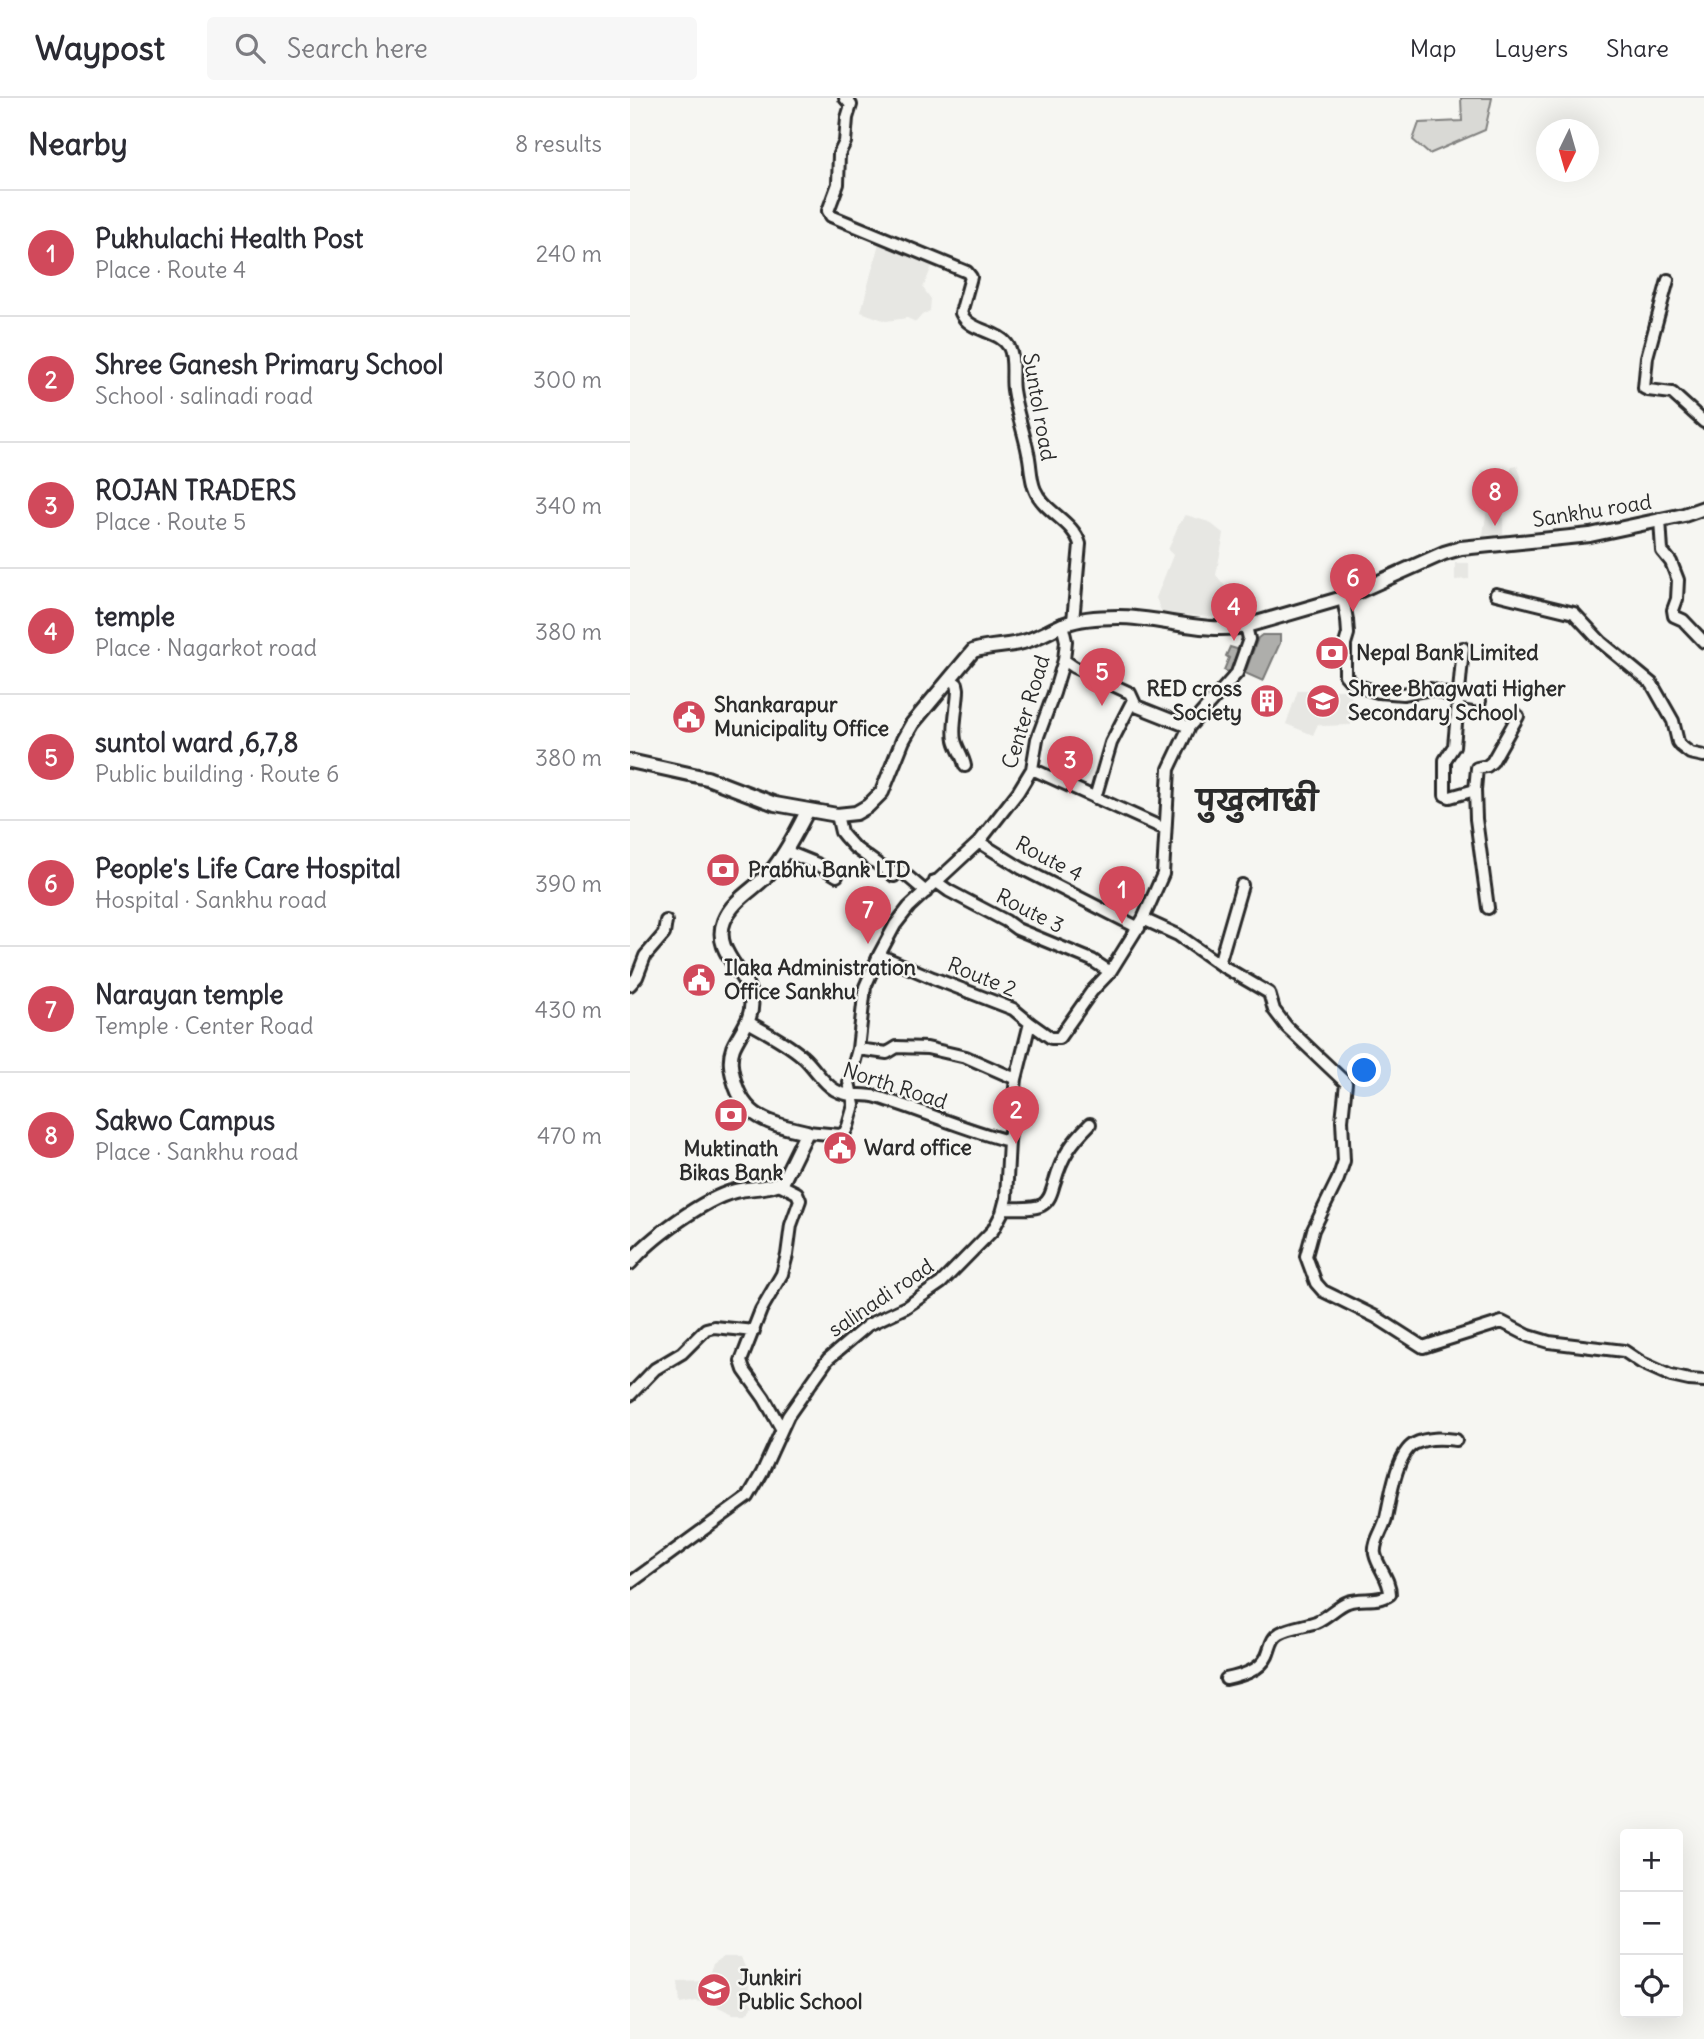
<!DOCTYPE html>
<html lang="en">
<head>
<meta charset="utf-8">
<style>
  :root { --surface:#fff; --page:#f7f7f7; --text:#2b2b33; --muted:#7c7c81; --line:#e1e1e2; --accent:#d1495b }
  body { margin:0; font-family:Delius,"Playpen Sans Deva",sans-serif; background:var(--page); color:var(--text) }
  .controls { position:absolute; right:21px; bottom:21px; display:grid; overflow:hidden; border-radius:7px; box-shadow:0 7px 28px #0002 }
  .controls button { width:63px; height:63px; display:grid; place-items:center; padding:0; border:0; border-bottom:2px solid var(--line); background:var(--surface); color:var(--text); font:35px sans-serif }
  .compass { position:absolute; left:906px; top:21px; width:63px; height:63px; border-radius:50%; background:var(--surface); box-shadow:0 7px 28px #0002; rotate:185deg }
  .you { position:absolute; left:735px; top:973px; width:24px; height:24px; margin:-18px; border:5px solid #fff; border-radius:50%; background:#1a73e8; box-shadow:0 0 0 10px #1a73e833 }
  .badge { display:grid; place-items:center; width:46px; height:46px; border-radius:50%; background:var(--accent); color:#fff; font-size:23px; font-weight:700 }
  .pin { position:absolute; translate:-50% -58px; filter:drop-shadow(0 2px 4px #0008) }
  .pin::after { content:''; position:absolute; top:37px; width:24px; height:21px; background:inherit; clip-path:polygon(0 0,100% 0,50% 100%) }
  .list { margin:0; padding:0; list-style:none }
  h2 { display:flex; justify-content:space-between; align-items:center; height:91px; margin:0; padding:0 28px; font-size:30px }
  h2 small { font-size:23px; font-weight:400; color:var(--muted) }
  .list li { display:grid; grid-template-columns:46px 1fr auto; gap:21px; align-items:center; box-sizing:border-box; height:126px; padding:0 28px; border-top:2px solid var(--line) }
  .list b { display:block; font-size:26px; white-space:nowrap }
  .list p { margin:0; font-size:23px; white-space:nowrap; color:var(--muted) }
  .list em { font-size:23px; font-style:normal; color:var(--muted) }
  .icon { flex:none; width:38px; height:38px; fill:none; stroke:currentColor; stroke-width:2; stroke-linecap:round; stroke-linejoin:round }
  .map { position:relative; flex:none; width:1074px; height:1941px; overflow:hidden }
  header { display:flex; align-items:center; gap:42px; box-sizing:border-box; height:98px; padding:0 35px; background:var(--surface); border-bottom:2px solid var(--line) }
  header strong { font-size:33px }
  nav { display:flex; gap:38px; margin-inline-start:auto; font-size:24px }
  .search { width:490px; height:63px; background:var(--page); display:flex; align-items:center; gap:18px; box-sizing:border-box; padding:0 24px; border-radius:7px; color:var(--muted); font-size:26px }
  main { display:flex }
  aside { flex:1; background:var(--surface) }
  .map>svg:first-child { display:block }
  .built { fill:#e7e7e3 }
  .green { fill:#d9d9d5; stroke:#828280; stroke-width:2 }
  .water { fill:#aeaeab; stroke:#7a7a78; stroke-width:2 }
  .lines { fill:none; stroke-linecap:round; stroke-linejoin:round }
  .minor-casing { stroke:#2b2b2b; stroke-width:16 }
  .major-casing { stroke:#2b2b2b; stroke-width:18 }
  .minor { stroke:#f6f6f2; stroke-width:10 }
  .major { stroke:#f6f6f2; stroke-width:12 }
  .labels { text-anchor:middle; stroke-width:5; stroke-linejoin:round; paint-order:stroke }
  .street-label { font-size:21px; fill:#2b2b2b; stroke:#f6f6f2 }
  .poi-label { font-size:21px; font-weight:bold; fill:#2b2b2b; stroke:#f6f6f2; text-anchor:start }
  .district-label { font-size:28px; font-weight:bold; fill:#2b2b2b; stroke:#f6f6f2 }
</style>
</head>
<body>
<header>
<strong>Waypost</strong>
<div class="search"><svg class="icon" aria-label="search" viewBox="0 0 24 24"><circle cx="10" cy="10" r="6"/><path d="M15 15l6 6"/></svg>Search here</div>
<nav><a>Map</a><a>Layers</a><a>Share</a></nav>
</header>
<main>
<aside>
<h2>Nearby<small>8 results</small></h2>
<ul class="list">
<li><span class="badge">1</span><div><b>Pukhulachi Health Post</b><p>Place · Route 4</p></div><em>240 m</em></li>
<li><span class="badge">2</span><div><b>Shree Ganesh Primary School</b><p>School · salinadi road</p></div><em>300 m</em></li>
<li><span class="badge">3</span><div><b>ROJAN TRADERS</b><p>Place · Route 5</p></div><em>340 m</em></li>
<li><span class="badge">4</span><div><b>temple</b><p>Place · Nagarkot road</p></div><em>380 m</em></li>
<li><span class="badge">5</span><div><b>suntol ward ,6,7,8</b><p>Public building · Route 6</p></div><em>380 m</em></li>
<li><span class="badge">6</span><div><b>People's Life Care Hospital</b><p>Hospital · Sankhu road</p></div><em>390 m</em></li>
<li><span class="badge">7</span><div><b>Narayan temple</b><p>Temple · Center Road</p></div><em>430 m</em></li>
<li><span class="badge">8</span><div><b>Sakwo Campus</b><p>Place · Sankhu road</p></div><em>470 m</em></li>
</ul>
</aside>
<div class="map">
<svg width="1074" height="1941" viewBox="0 0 1074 1941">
  <rect width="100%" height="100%" fill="#f6f6f2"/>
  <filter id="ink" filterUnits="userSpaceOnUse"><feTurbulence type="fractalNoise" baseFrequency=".0143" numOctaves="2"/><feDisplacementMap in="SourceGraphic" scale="14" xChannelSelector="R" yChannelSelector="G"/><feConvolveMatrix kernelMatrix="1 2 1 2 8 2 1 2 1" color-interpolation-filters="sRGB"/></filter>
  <g filter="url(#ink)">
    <path class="built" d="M 249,145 L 303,166 L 293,190 L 301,201 L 300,213 L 292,217 L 286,224 L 277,220 L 256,223 L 231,214 Z
      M 887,367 L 891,378 L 890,392 L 886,394 L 878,392 L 873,398 L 873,438 L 853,437 L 859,398 L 849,388 L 852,372 L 880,375 L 882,368 Z
      M 556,417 L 579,424 L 594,436 L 586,477 L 600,494 L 609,515 L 604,521 L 532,515 L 526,500 L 543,457 L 538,452 L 548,428 Z
      M 825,465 L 839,465 L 839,481 L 825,482 Z
      M 668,592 L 721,592 L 721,627 L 693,628 L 688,626 L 683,637 L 656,626 Z
      M 93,1859 L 111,1859 L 120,1882 L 118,1900 L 123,1908 L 116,1916 L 103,1916 L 84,1907 L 66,1903 L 50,1906 L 48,1884 L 76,1883 L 83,1866 Z"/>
    <path class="green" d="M 831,0 L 862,0 L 855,32 L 799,56 L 783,42 L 789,25 L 832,23 Z"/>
    <path class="water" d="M 632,537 L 650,537 L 650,545 L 633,583 L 615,575 L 628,540 Z
      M 600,549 L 610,552 L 602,576 L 594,572 L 599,560 L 596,558 Z"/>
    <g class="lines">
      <g class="minor-casing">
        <path id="minor" d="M 215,0 L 221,7 L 217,20 L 215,44 L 209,56 L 208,86 L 198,113 L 201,118 L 337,174 L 341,179 L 331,215 C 340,235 369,231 379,249 C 385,261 381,279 383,292 C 386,313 394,334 398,355 C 401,367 400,381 405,392 C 414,414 443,423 450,446 L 443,523
          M 1038,182 L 1017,259 L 1014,290 L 1018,292 L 1042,295 L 1074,324
          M 1030,421 L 1032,453 L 1041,464 L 1048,482 L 1047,501 L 1043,512 L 1044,518 L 1053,522 L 1074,544
          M 866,496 L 944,515 L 971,544 L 1022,586 L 1043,623 L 1048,644 L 1051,648 L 1060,655 L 1074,658
          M 713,500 L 717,522 L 718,536 L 715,546 L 715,577 L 724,587 L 748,594 L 773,596 L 801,591 L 822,598 L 850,603
          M 833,550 L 824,648 L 815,662 L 815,697 L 820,699 L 845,692 L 847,670 L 857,668 L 862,664 L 888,618
          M 434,562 L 444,569 L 500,595 L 506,608 L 559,629
          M 320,581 L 327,586 L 328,591 C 328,606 322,628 325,642 C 327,651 333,658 335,668
          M 402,671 L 535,731
          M 845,692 L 846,721 L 858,810
          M 465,700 L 481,645 L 503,602
          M 207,717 L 211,734 L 215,739 L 224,749 L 264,778 L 269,771 L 296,794
          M 349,744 L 391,770 L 509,830
          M 155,753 L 187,766 L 207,778
          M 305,783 L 319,793 L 376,823 L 387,831 L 462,862 L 480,874
          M 513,821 L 548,837 L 589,866 L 639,895 L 644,912 L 657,929 L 716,985 L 712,1022 L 714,1063 L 708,1081 L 683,1132 L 676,1158 L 686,1185 L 693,1193 L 746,1219 L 793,1249 L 872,1224 L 899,1238 L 919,1244 L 994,1253 L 1012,1265 L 1041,1278 L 1059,1282 L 1074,1283
          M 249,857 L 303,880 L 383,911 L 400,925
          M 589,866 L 612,787
          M 0,887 L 7,879 L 15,858 L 34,836 L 36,823
          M 118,924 C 136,934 156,944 172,958 C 184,968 192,985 205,992 C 218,1000 233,995 247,999 C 292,1012 334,1032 379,1043
          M 228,951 L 257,955 L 267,949 L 297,950 L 336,959 L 386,981
          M 177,1034 L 210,1037 L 215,1034 L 218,1028 L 224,1007 L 219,984 L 228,951 L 235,889 L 249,857 L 265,827 L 279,809 L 349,744 L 388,694 L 402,671 L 407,641 L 424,595 L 434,562 L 436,543 L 432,526
          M 149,1086 L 167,1095 L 170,1102 L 161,1127 L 157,1157 L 152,1176 L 131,1212 L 111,1263 L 114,1272 L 134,1300 L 151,1330
          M 374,1110 C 385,1110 402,1112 412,1107 C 421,1102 422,1091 425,1083 C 432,1058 442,1044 460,1026
          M 0,1297 L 25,1271 L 52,1255 L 76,1231 L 84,1229 L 124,1233
          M 0,1485 L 118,1399 L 132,1375 L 158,1318 L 198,1261 L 238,1227 L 276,1209 L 311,1185 L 363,1132 L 372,1115 L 376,1100 L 379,1043 L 386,981 L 400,925 L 421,940 L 429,940 L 462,893 L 480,874 L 513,821 L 533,776 L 539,671 L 559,629 L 607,575 L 619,541 L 616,528
          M 596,1581 C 610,1578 630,1573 637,1558 C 641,1549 641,1540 650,1535 C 661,1529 675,1528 686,1524 C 698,1519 708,1507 718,1504 C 732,1499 748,1505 760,1496 C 760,1481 748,1470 745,1456 C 743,1444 753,1432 756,1420 C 760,1402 766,1356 784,1346 C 797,1339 812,1340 826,1342"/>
      </g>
      <g class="major-casing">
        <path id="major" d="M 0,663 L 77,680 L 145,706 L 207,717 L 226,715 L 238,708 L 252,694 L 273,642 L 282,626 L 343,553 C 360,547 379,549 396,543 C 409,539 422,531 435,526 C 451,520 472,519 488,519 C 531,519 573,536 616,528 L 713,500 L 814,455 L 831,450 L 960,437 L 1054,417 L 1074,410
          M 0,1165 C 20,1140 74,1101 105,1093 C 120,1089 140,1091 153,1083 L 177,1034 C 142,1026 114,1021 104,982 C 101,971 99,961 103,950 C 110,933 124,921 121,901 C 117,873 82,853 94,823 C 103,800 128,790 142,772 C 157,754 167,732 178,712"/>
      </g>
      <use href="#minor" class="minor"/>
      <use href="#major" class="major"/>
    </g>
  </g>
  <defs>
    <g id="bank-disc" transform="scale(1.75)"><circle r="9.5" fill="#d1495b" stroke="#f6f6f2"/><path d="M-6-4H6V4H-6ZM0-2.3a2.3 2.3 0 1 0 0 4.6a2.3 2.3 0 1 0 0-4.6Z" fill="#fff"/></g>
    <g id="building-disc" transform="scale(1.75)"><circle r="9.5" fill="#d1495b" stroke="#f6f6f2"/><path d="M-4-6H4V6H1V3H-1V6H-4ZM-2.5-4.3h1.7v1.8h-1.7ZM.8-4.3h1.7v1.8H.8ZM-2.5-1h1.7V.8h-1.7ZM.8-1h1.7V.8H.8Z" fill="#fff"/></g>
    <g id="school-disc" transform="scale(1.75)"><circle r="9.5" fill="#d1495b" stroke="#f6f6f2"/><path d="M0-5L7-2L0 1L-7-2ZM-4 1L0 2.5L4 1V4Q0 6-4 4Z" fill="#fff"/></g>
    <g id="civic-disc" transform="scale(1.75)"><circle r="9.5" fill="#d1495b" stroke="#f6f6f2"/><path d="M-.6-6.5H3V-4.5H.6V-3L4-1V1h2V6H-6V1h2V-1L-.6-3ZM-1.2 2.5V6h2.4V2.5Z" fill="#fff"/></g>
  </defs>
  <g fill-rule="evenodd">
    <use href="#bank-disc" x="702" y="555"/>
    <use href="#building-disc" x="637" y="603"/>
    <use href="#school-disc" x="693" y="603"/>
    <use href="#civic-disc" x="59" y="619"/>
    <use href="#bank-disc" x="93" y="772"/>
    <use href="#civic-disc" x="69" y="882"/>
    <use href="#bank-disc" x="101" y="1017"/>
    <use href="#civic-disc" x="210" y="1050"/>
    <use href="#school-disc" x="84" y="1892"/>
  </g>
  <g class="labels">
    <g class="street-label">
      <text transform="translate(409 309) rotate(80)" y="7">Suntol road</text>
      <text transform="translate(962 413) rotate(-9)" y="7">Sankhu road</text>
      <text transform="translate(396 614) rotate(-73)" y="7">Center Road</text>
      <text transform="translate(419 761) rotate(28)" y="7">Route 4</text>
      <text transform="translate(400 813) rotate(27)" y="7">Route 3</text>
      <text transform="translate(352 879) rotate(22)" y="7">Route 2</text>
      <text transform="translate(265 988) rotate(18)" y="7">North Road</text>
      <text transform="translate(251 1200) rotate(-34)" y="7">salinadi road</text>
    </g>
    <g class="poi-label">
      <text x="726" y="562">Nepal Bank Limited</text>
      <text x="612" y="598" text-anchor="end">RED cross<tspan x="612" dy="24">Society</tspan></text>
      <text x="718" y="598">Shree Bhagwati Higher<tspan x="718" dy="24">Secondary School</tspan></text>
      <text x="84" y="614">Shankarapur<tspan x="84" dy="24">Municipality Office</tspan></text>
      <text x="118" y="779">Prabhu Bank LTD</text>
      <text x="94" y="877">Ilaka Administration<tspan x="94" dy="24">Office Sankhu</tspan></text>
      <text x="234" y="1057">Ward office</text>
      <text x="101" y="1058" text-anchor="middle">Muktinath<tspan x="101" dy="24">Bikas Bank</tspan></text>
      <text x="108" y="1887">Junkiri<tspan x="108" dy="24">Public School</tspan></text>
    </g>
    <g class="district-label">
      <text x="627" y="713">पुखुलाछी</text>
    </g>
  </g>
</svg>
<div class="controls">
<button>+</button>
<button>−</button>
<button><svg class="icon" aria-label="locate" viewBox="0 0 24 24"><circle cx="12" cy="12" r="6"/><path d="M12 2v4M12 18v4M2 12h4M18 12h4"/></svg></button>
</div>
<svg class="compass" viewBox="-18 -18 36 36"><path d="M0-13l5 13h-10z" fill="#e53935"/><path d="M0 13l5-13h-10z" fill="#7c7c81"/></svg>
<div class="you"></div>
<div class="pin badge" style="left:492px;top:826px">1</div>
<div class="pin badge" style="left:386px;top:1046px">2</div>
<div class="pin badge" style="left:440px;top:696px">3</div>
<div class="pin badge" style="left:604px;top:543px">4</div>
<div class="pin badge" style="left:472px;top:608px">5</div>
<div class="pin badge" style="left:723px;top:514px">6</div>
<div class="pin badge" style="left:238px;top:846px">7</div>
<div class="pin badge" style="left:865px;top:428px">8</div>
</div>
</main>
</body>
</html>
